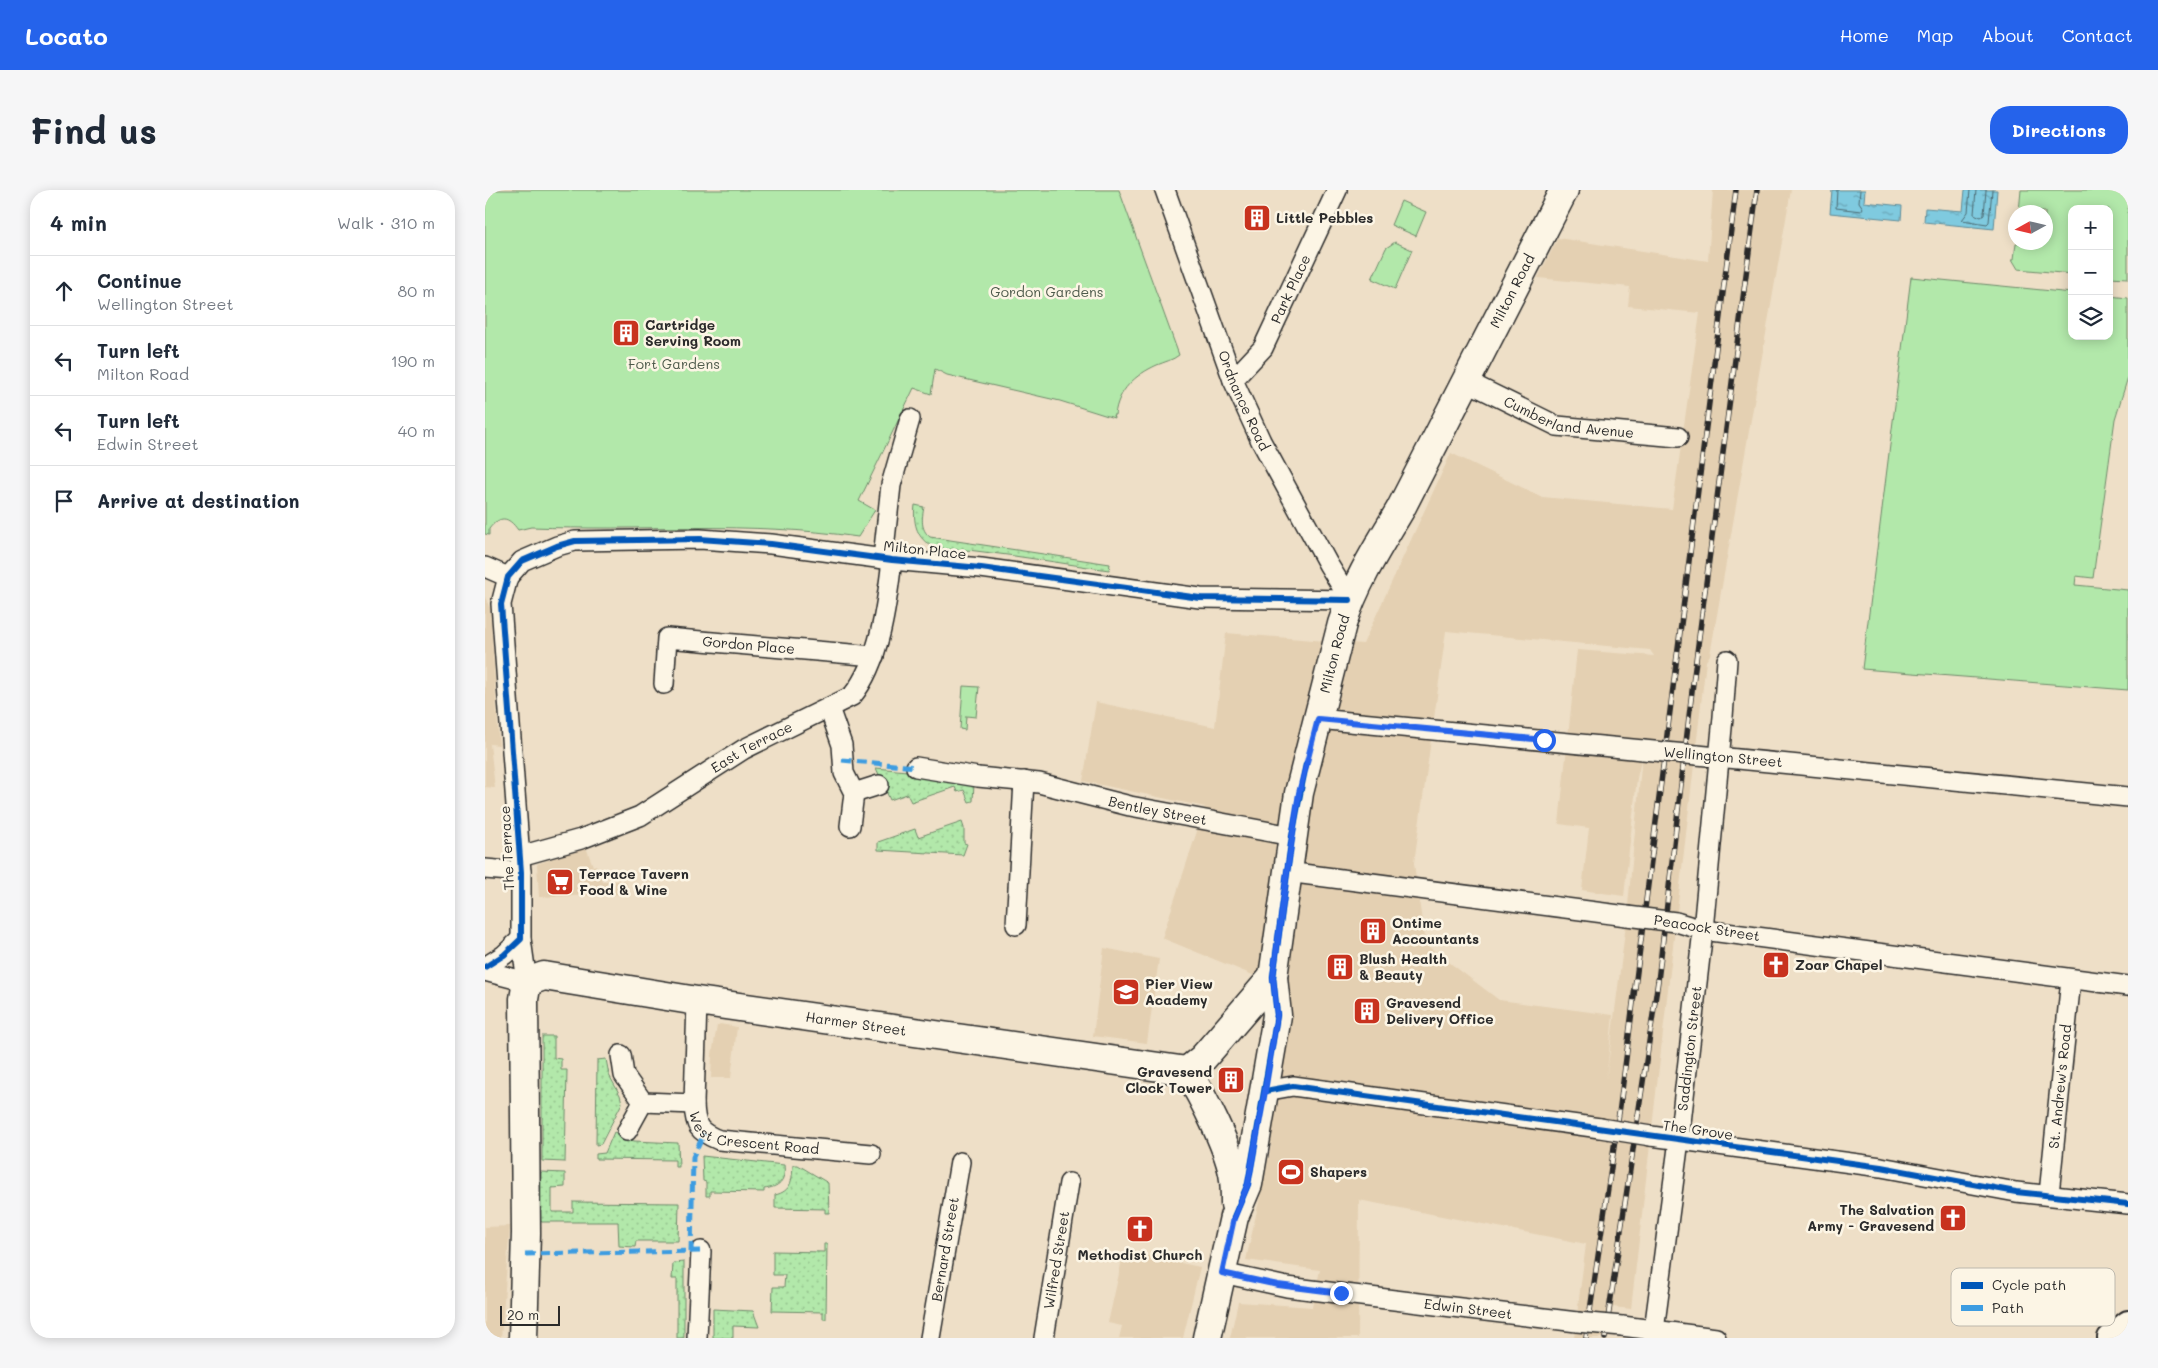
<!DOCTYPE html>
<html lang="en">
<head>
<meta charset="utf-8">
<style>
  :root { --surface:#fff; --page:#f6f6f7; --text:#1f2937; --muted:#747a83; --line:#e0e1e3; --accent:#2563eb }
  body { margin:0; font-family:Mali,sans-serif; background:var(--page); color:var(--text) }
  .controls { position:absolute; right:15px; top:15px; display:grid; overflow:hidden; border-radius:10px; box-shadow:0 2px 12px #0003 }
  .controls button { width:45px; height:45px; display:grid; place-items:center; padding:0; border:0; border-bottom:1px solid var(--line); background:var(--surface); color:var(--text); font:25px sans-serif }
  .compass { position:absolute; left:1523px; top:15px; width:45px; height:45px; border-radius:50%; background:var(--surface); box-shadow:0 2px 12px #0003; rotate:262deg }
  .scale { position:absolute; left:15px; bottom:12px; width:60px; box-sizing:border-box; padding-left:5px; border:2px solid #2b2b2b; border-top:0; font-size:14px; line-height:18px; white-space:nowrap; color:#2b2b2b; -webkit-text-stroke:4px #fcf5e5; paint-order:stroke }
  .stop { position:absolute; width:15px; height:15px; margin:-11px; border:4px solid #2563eb; border-radius:50%; background:#fff }
  .stop.end { background:#2563eb; border-color:#fff; box-shadow:0 1px 5px #0008 }
  .list { margin:0; padding:0; list-style:none }
  h2 { display:flex; justify-content:space-between; align-items:center; height:65px; margin:0; padding:0 20px; font-size:21px }
  h2 small { font-size:16px; font-weight:400; color:var(--muted) }
  .list li { display:grid; grid-template-columns:32px 1fr auto; gap:15px; align-items:center; box-sizing:border-box; height:70px; padding:0 20px; border-top:1px solid var(--line) }
  .list b { display:block; font-size:19px; white-space:nowrap }
  .list p { margin:0; font-size:16px; white-space:nowrap; color:var(--muted) }
  .list em { font-size:16px; font-style:normal; color:var(--muted) }
  .icon { flex:none; width:28px; height:28px; fill:none; stroke:currentColor; stroke-width:2; stroke-linecap:round; stroke-linejoin:round }
  .map { position:relative; flex:none; width:1643px; height:1148px; overflow:hidden; border-radius:20px }
  header { display:flex; align-items:center; gap:30px; box-sizing:border-box; height:70px; padding:0 25px; background:var(--accent); color:#fff }
  header strong { font-size:24px }
  nav { display:flex; gap:28px; margin-inline-start:auto; font-size:18px }
  .intro { display:flex; align-items:center; justify-content:space-between; box-sizing:border-box; height:120px; padding:0 30px }
  h1 { margin:0; font-size:35px }
  .button { padding:12px 22px; border-radius:20px; background:var(--accent); color:#fff; font-size:18px; font-weight:700 }
  main { display:flex; gap:30px; padding:0 30px }
  aside { flex:1; background:var(--surface); border-radius:20px; box-shadow:0 2px 12px #0003 }
  .map>svg:first-child { display:block }
  .built { fill:#e4d0b2; fill-rule:evenodd }
  .grass { fill:url(#grass-dots); stroke:#6e8a6a }
  .green { fill:#b2e8aa; stroke:#6e8a6a }
  .water { fill:url(#water-ripples); stroke:#5d8a97 }
  .lines { fill:none; stroke-linecap:round; stroke-linejoin:round }
  .shore { stroke:#4d6b73; stroke-width:1 }
  .minor-casing { stroke:#2b2b2b; stroke-width:22 }
  .tertiary-casing { stroke:#2b2b2b; stroke-width:28 }
  .primary-casing { stroke:#2b2b2b; stroke-width:31 }
  .minor { stroke:#fcf5e5; stroke-width:19 }
  .tertiary { stroke:#fcf5e5; stroke-width:24 }
  .primary { stroke:#fcf5e5; stroke-width:28 }
  .rail-casing { stroke:#2b2b2b; stroke-width:5.5 }
  .rail { stroke:#fcf5e5; stroke-width:4; stroke-dasharray:11; stroke-linecap:butt }
  .minor-bridge-casing { stroke:#2b2b2b; stroke-width:22; stroke-linecap:butt }
  .minor-bridge { stroke:#fcf5e5; stroke-width:19 }
  .quiet { stroke:#3d9ce1; stroke-width:5; stroke-dasharray:10 5; stroke-linecap:butt }
  .cycleway-casing { stroke:#fcf5e5; stroke-width:9 }
  .cycleway { stroke:#0057b8; stroke-width:6 }
  .route { stroke:#2563eb; stroke-width:6 }
  .labels { text-anchor:middle; stroke-width:5; stroke-linejoin:round; paint-order:stroke }
  .poi-label { font-size:14px; font-weight:bold; fill:#2b2b2b; stroke:#fcf5e5; text-anchor:start }
  .street-label { font-size:14px; fill:#2b2b2b; stroke:#fcf5e5 }
  .park-label { font-size:14px; fill:#4d5a4b; stroke:#fcf5e5 }
  .key { fill:#fcf5e5; stroke:#bdb8ad; stroke-width:1 }
  .key-label { font-size:14px; fill:#2b2b2b }
</style>
</head>
<body>
<header>
<strong>Locato</strong>
<nav><a>Home</a><a>Map</a><a>About</a><a>Contact</a></nav>
</header>
<div class="intro"><h1>Find us</h1><a class="button">Directions</a></div>
<main>
<aside>
<h2>4 min<small>Walk · 310 m</small></h2>
<ul class="list">
<li><svg class="icon" aria-label="ahead" viewBox="0 0 24 24"><path d="M12 20V5M6 11l6-6 6 6"/></svg><div><b>Continue</b><p>Wellington Street</p></div><em>80 m</em></li>
<li><svg class="icon" aria-label="left" viewBox="0 0 24 24"><path d="M17 20v-9H6M10 6l-5 5 5 5"/></svg><div><b>Turn left</b><p>Milton Road</p></div><em>190 m</em></li>
<li><svg class="icon" aria-label="left" viewBox="0 0 24 24"><path d="M17 20v-9H6M10 6l-5 5 5 5"/></svg><div><b>Turn left</b><p>Edwin Street</p></div><em>40 m</em></li>
<li><svg class="icon" aria-label="arrive" viewBox="0 0 24 24"><path d="M6 21V4h12l-3 4 3 4H6"/></svg><div><b>Arrive at destination</b></div></li>
</ul>
</aside>
<div class="map">
<svg width="1643" height="1148" viewBox="0 0 1643 1148">
  <defs>
    <pattern id="grass-dots" width="8" height="8" patternUnits="userSpaceOnUse" patternTransform="scale(1.25)"><rect width="8" height="8" fill="#b2e8aa"/><path d="M2 2h.1M6 6h.1" fill="none" stroke="#99c792" stroke-width="1.8" stroke-linecap="round"/></pattern>
    <pattern id="water-ripples" width="26" height="14" patternUnits="userSpaceOnUse" patternTransform="scale(1.25)"><rect width="26" height="14" fill="#7fcadf"/><path d="M2 4q2-2 4 0t4 0M15 11q2-2 4 0t4 0" fill="none" stroke="#68a4b5"/></pattern>
  </defs>
  <rect width="100%" height="100%" fill="#eedfc7"/>
  <filter id="ink" filterUnits="userSpaceOnUse"><feTurbulence type="fractalNoise" baseFrequency=".02" numOctaves="2"/><feDisplacementMap in="SourceGraphic" scale="10" xChannelSelector="R" yChannelSelector="G"/><feConvolveMatrix kernelMatrix="1 2 1 2 8 2 1 2 1" color-interpolation-filters="sRGB"/></filter>
  <g filter="url(#ink)">
    <path class="built" d="M 1228,0 L 1306,0 L 1225,465 L 1221,471 L 1146,1119 L 1128,1117 L 1124,1148 L 1089,1148 L 1101,1054 L 874,1010 L 873,1148 L 745,1148 L 753,1112 L 827,1117 L 835,1080 L 761,1070 L 786,957 L 795,796 L 677,748 L 720,617 L 598,591 L 611,512 L 730,537 L 741,443 L 878,454 L 966,263 L 1057,307 L 1187,319 L 1215,123 L 1143,116 L 1145,97 L 1053,88 L 1073,48 L 1223,71 ZM 961,441 L 1165,460 L 1169,466 L 1092,460 L 1074,634 L 1104,638 L 1097,700 L 1139,706 L 1152,588 L 1157,566 L 1142,726 L 1121,891 L 1128,825 L 1014,810 L 940,754 L 929,673 Z
      M 0,407 L 5,418 L 14,555 L 5,554 L 10,598 L 0,597 Z
      M 101,657 L 108,676 L 111,675 L 117,691 L 141,691 L 143,704 L 54,707 L 52,674 Z
      M 619,758 L 674,769 L 662,853 L 608,846 Z
      M 235,834 L 252,837 L 246,888 L 226,888 L 227,864 L 232,836 Z
      M 25,1036 L 16,1148 L 0,1148 L 0,1037 Z
      M 639,1061 L 715,1077 L 698,1148 L 634,1148 L 637,1136 L 623,1133 Z"/>
    <path class="grass" d="M 430,315 L 439,317 C 437,328 435,339 445,347 L 625,374 L 624,380 C 580,374 535,366 491,361 C 479,359 454,361 445,355 C 431,347 428,331 430,315 Z
      M 391,578 L 483,587 L 489,594 L 488,611 L 484,612 L 479,600 L 472,602 L 470,597 L 426,612 L 422,604 L 405,610 Z
      M 477,632 L 479,638 L 479,653 L 482,654 L 478,665 L 393,660 L 393,652 L 430,639 L 433,647 Z
      M 57,846 L 69,846 L 69,868 L 76,869 L 76,880 L 82,880 L 80,972 L 57,971 Z
      M 121,869 L 124,885 L 135,905 L 137,913 L 116,954 L 111,955 L 112,870 Z
      M 129,942 L 149,951 L 193,953 L 194,977 L 190,977 L 190,970 L 111,969 L 111,964 L 120,963 Z
      M 217,966 L 299,975 C 301,991 294,997 279,999 L 279,1002 L 225,1001 L 225,1006 L 221,1006 L 221,992 L 218,991 Z
      M 308,975 L 313,975 L 343,993 L 344,1023 L 340,1023 L 340,1019 L 290,1018 L 290,1005 C 307,1001 307,990 308,975 Z
      M 56,982 L 80,983 L 80,997 L 67,998 L 67,1022 L 88,1022 L 88,1012 L 194,1013 L 193,1051 L 151,1051 L 150,1057 L 134,1056 L 133,1032 L 57,1032 L 55,1031 Z
      M 339,1054 L 342,1054 L 341,1129 L 338,1129 L 338,1122 L 287,1121 L 288,1097 L 299,1097 L 300,1085 L 288,1085 L 288,1061 L 339,1062 Z
      M 199,1072 L 199,1148 L 192,1148 L 192,1089 L 187,1089 L 188,1073 Z
      M 228,1119 L 268,1121 L 274,1137 L 248,1136 L 248,1148 L 228,1148 Z"/>
    <path class="green" d="M 0,0 L 634,0 L 694,165 C 688,170 679,172 672,175 C 650,185 633,200 630,225 L 628,225 L 629,228 L 575,211 L 462,185 L 450,179 L 446,204 L 429,198 L 374,311 L 390,320 L 373,347 C 265,331 154,341 46,337 L 33,340 C 23,326 15,325 4,339 L 4,345 L 0,344 Z
      M 1536,0 L 1643,0 L 1643,88 L 1624,87 L 1624,19 L 1587,19 L 1587,84 L 1533,79 L 1527,69 L 1529,69 L 1531,53 L 1560,52 L 1560,22 L 1534,22 Z
      M 916,11 L 941,22 L 931,46 L 906,35 Z
      M 910,52 L 927,60 L 910,99 L 887,89 L 901,58 Z
      M 1426,87 L 1587,103 L 1587,146 L 1624,146 L 1624,106 L 1643,108 L 1643,187 L 1630,229 L 1608,388 L 1591,386 L 1590,395 L 1643,400 L 1643,500 L 1377,479 Z
      M 478,496 L 494,497 L 491,527 L 481,526 L 480,540 L 475,539 Z"/>
    <path class="water" d="M 1347,0 L 1380,0 L 1379,12 L 1417,16 L 1416,30 L 1345,23 Z
      M 1480,0 L 1512,0 L 1509,39 L 1439,32 L 1440,18 L 1478,21 Z"/>
    <g class="lines">
      <path class="shore" d="M 1352,0 L 1351,18 L 1376,21 L 1378,18 L 1374,12 L 1375,0
        M 1485,0 L 1483,22 L 1477,30 L 1502,34 L 1504,32 L 1507,0
        M 1491,0 L 1489,24 L 1496,27 L 1499,25 L 1501,0"/>
      <g class="minor-casing">
        <g id="minor">
          <path id="s1" d="M 680,0 L 748,190 L 776,251 L 843,374 L 865,410"/>
          <path id="s2" d="M 748,190 L 778,158 L 852,0"/>
          <path id="s3" d="M 981,191 L 1072,236 L 1193,247"/>
          <path d="M 398,368 L 406,295 L 425,229"/>
          <path d="M 0,377 L 23,387"/>
          <path id="s4" d="M 179,494 L 182,448 L 389,466"/>
          <path d="M 344,518 L 357,555 L 359,583 L 369,603 L 365,636"/>
          <path d="M 833,529 L 1158,560"/>
          <path d="M 1212,565 L 1643,607"/>
          <path id="s5" d="M 431,577 L 493,587 L 554,593 L 645,616 L 807,646"/>
          <path d="M 369,603 L 394,595"/>
          <path id="s6" d="M 35,666 L 96,649 L 155,626 L 259,559 L 367,506 C 395,472 402,413 407,370"/>
          <path d="M 0,679 L 36,682"/>
          <path d="M 802,682 L 1142,726"/>
          <path d="M 1191,732 L 1218,740 L 1643,796"/>
          <path d="M 531,735 L 539,591"/>
          <path d="M 0,777 L 19,765 L 36,749"/>
          <path d="M 0,781 L 42,792 L 36,749 L 36,682 L 16,414 L 23,387 L 37,371 L 72,356 L 90,351 L 215,349 L 286,354 L 407,370 L 496,378 L 715,408 L 865,410"/>
          <path id="s7" d="M 212,811 L 209,914 C 210,936 213,942 234,950 L 386,964"/>
          <path d="M 136,865 L 139,885 L 158,912 L 209,914"/>
          <path d="M 780,901 L 808,896 L 1115,938"/>
          <path d="M 142,941 L 158,912"/>
          <path d="M 1166,946 L 1396,977 L 1531,1002 L 1643,1014"/>
          <path id="s8" d="M 1564,1004 L 1586,789"/>
          <path id="s9" d="M 737,1083 L 802,1097 L 1092,1132"/>
          <path d="M 1137,1136 L 1231,1148"/>
          <path d="M 212,1148 L 216,1061"/>
          <path id="s10" d="M 445,1148 L 475,972"/>
          <path id="s11" d="M 559,1148 L 584,993"/>
          <path id="s12" d="M 1168,1148 L 1194,950 L 1218,740 L 1238,527 L 1242,470"/>
        </g>
      </g>
      <g class="tertiary-casing">
        <path id="tertiary" d="M 1625,1148 L 1643,1133"/>
      </g>
      <g class="primary-casing">
        <g id="primary">
          <path d="M 702,881 C 718,907 742,954 748,983 C 750,993 750,1004 750,1014"/>
          <path d="M 702,881 L 718,868 L 788,787"/>
          <path id="s13" d="M 38,1148 L 41,1043 L 39,809 L 42,792 L 59,786 L 212,811 L 702,881"/>
          <path id="s14" d="M 722,1148 L 749,1027 L 763,994 L 790,838 L 792,825 L 788,787 L 814,603 L 857,434 C 870,393 893,357 915,320 L 1079,0"/>
        </g>
      </g>
      <use href="#minor" class="minor"/>
      <use href="#tertiary" class="tertiary"/>
      <use href="#primary" class="primary"/>
      <g class="rail-casing">
        <path id="rail" d="M 1101,1148 L 1135,916 L 1251,0
          M 1120,1148 L 1173,791 L 1207,501 L 1272,0"/>
      </g>
      <use href="#rail" class="rail"/>
      <g class="minor-bridge-casing">
        <path id="minor-bridge" d="M 1158,560 L 1212,565
          M 1142,726 L 1191,732
          M 1115,938 L 1166,946
          M 1092,1132 L 1137,1136"/>
      </g>
      <use href="#minor-bridge" class="minor-bridge"/>
      <path class="quiet" d="M 357,570 L 431,577
        M 206,1062 L 208,967 L 219,944
        M 40,1064 L 216,1061"/>
      <g class="cycleway-casing">
        <path id="cycleway" d="M 0,777 L 19,765 L 36,749 L 36,682 L 16,414 L 23,387 L 37,371 L 72,356 L 90,351 L 215,349 L 286,354 L 407,370 L 496,378 L 715,408 L 865,410
          M 780,901 L 808,896 L 1396,977 L 1531,1002 L 1643,1014
          M 749,1027 L 763,994 L 790,838 L 792,825 L 788,787 L 807,646 L 821,574"/>
      </g>
      <use href="#cycleway" class="cycleway"/>
    </g>
  </g>
  <g class="lines" filter="url(#ink)">
    <path class="route" d="M 856,1103 L 793,1095 L 737,1083 L 749,1028 L 763,994 L 780,901 L 792,825 L 788,787 L 802,682 L 814,603 L 833,529 L 1059,550"/>
  </g>
  <defs>
    <g id="building-square" transform="scale(1.4375)"><rect x="-9" y="-9" width="18" height="18" rx="4" fill="#c8321e" stroke="#fcf5e5"/><path d="M-4-6H4V6H1V3H-1V6H-4ZM-2.5-4.3h1.7v1.8h-1.7ZM.8-4.3h1.7v1.8H.8ZM-2.5-1h1.7V.8h-1.7ZM.8-1h1.7V.8H.8Z" fill="#fff"/></g>
    <g id="supermarket-square" transform="scale(1.4375)"><rect x="-9" y="-9" width="18" height="18" rx="4" fill="#c8321e" stroke="#fcf5e5"/><path d="M-6-5.5h2.5l.6 2H6L4.5 2H-2.5L-4.4-4H-6ZM-1.5 3.2a1.3 1.3 0 1 0 .1 0ZM3 3.2a1.3 1.3 0 1 0 .1 0Z" fill="#fff"/></g>
    <g id="church-square" transform="scale(1.4375)"><rect x="-9" y="-9" width="18" height="18" rx="4" fill="#c8321e" stroke="#fcf5e5"/><path d="M-1.2-6h2.4v3.5h3.3v2.4h-3.3V6h-2.4V-.1h-3.3v-2.4h3.3Z" fill="#fff"/></g>
    <g id="school-square" transform="scale(1.4375)"><rect x="-9" y="-9" width="18" height="18" rx="4" fill="#c8321e" stroke="#fcf5e5"/><path d="M0-5L7-2L0 1L-7-2ZM-4 1L0 2.5L4 1V4Q0 6-4 4Z" fill="#fff"/></g>
    <g id="stadium-square" transform="scale(1.4375)"><rect x="-9" y="-9" width="18" height="18" rx="4" fill="#c8321e" stroke="#fcf5e5"/><path d="M0-5a6.5 5 0 1 0 0 10a6.5 5 0 1 0 0-10ZM-3.5-1.8h7v3.6h-7Z" fill="#fff"/></g>
  </defs>
  <g fill-rule="evenodd">
    <use href="#building-square" x="772" y="28"/>
    <use href="#building-square" x="141" y="143"/>
    <use href="#supermarket-square" x="75" y="692"/>
    <use href="#building-square" x="888" y="741"/>
    <use href="#church-square" x="1291" y="775"/>
    <use href="#building-square" x="855" y="777"/>
    <use href="#school-square" x="641" y="802"/>
    <use href="#building-square" x="882" y="821"/>
    <use href="#building-square" x="746" y="890"/>
    <use href="#stadium-square" x="806" y="982"/>
    <use href="#church-square" x="1468" y="1028"/>
    <use href="#church-square" x="655" y="1039"/>
  </g>
  <g class="labels">
    <g class="poi-label">
      <text x="791" y="33">Little Pebbles</text>
      <text x="160" y="140">Cartridge<tspan x="160" dy="16">Serving Room</tspan></text>
      <text x="94" y="689">Terrace Tavern<tspan x="94" dy="16">Food &amp; Wine</tspan></text>
      <text x="907" y="738">Ontime<tspan x="907" dy="16">Accountants</tspan></text>
      <text x="874" y="774">Blush Health<tspan x="874" dy="16">&amp; Beauty</tspan></text>
      <text x="1310" y="780">Zoar Chapel</text>
      <text x="660" y="799">Pier View<tspan x="660" dy="16">Academy</tspan></text>
      <text x="901" y="818">Gravesend<tspan x="901" dy="16">Delivery Office</tspan></text>
      <text x="727" y="887" text-anchor="end">Gravesend<tspan x="727" dy="16">Clock Tower</tspan></text>
      <text x="825" y="987">Shapers</text>
      <text x="1449" y="1025" text-anchor="end">The Salvation<tspan x="1449" dy="16">Army - Gravesend</tspan></text>
      <text x="655" y="1070" text-anchor="middle">Methodist Church</text>
    </g>
    <g class="street-label">
      <text dy="5" stroke="none"><textPath href="#s2" startOffset="109">Park Place</textPath></text>
      <text dy="5" stroke="none"><textPath href="#s14" startOffset="1104">Milton Road</textPath></text>
      <text dy="5" stroke="none"><textPath href="#s1" startOffset="225">Ordnance Road</textPath></text>
      <text dy="5" stroke="none"><textPath href="#s3" startOffset="111">Cumberland Avenue</textPath></text>
      <text transform="translate(440 360) rotate(6)" y="5">Milton Place</text>
      <text dy="5" stroke="none"><textPath href="#s4" startOffset="128">Gordon Place</textPath></text>
      <text dy="5" stroke="none"><textPath href="#s14" startOffset="699">Milton Road</textPath></text>
      <text dy="5" stroke="none"><textPath href="#s6" startOffset="258">East Terrace</textPath></text>
      <text transform="translate(1238 567) rotate(5)" y="5">Wellington Street</text>
      <text dy="5" stroke="none"><textPath href="#s5" startOffset="246">Bentley Street</textPath></text>
      <text transform="translate(22 658) rotate(-93)" y="5">The Terrace</text>
      <text transform="translate(1222 738) rotate(9)" y="5">Peacock Street</text>
      <text dy="5" stroke="none"><textPath href="#s13" startOffset="690">Harmer Street</textPath></text>
      <text dy="5" stroke="none"><textPath href="#s12" startOffset="292">Saddington Street</textPath></text>
      <text dy="5" stroke="none"><textPath href="#s8" startOffset="108">St. Andrew's Road</textPath></text>
      <text dy="5" stroke="none"><textPath href="#s7" startOffset="181">West Crescent Road</textPath></text>
      <text transform="translate(1213 940) rotate(8)" y="5">The Grove</text>
      <text dy="5" stroke="none"><textPath href="#s10" startOffset="90">Bernard Street</textPath></text>
      <text dy="5" stroke="none"><textPath href="#s11" startOffset="79">Wilfred Street</textPath></text>
      <text dy="5" stroke="none"><textPath href="#s9" startOffset="249">Edwin Street</textPath></text>
    </g>
    <g class="park-label">
      <text x="562" y="107">Gordon Gardens</text>
      <text x="189" y="179">Fort Gardens</text>
    </g>
  </g>
  <rect x="1466" y="1078" width="164" height="58" rx="8" class="key"/>
  <rect x="1476" y="1092" width="22" height="7" fill="#0057b8"/>
  <rect x="1476" y="1115" width="22" height="6" fill="#3d9ce1"/>
  <g class="key-label">
    <text x="1507" y="1100">Cycle path</text>
    <text x="1507" y="1123">Path</text>
  </g>
</svg>
<div class="controls">
<button>+</button>
<button>−</button>
<button><svg class="icon" aria-label="layers" viewBox="0 0 24 24"><path d="M12 4l9 5-9 5-9-5zM3 14l9 5 9-5"/></svg></button>
</div>
<svg class="compass" viewBox="-18 -18 36 36"><path d="M0-13l5 13h-10z" fill="#e53935"/><path d="M0 13l5-13h-10z" fill="#747a83"/></svg>
<div class="scale">20 m</div>
<div class="stop" style="left:1059px;top:550px"></div>
<div class="stop end" style="left:856px;top:1103px"></div>
</div>
</main>
</body>
</html>
